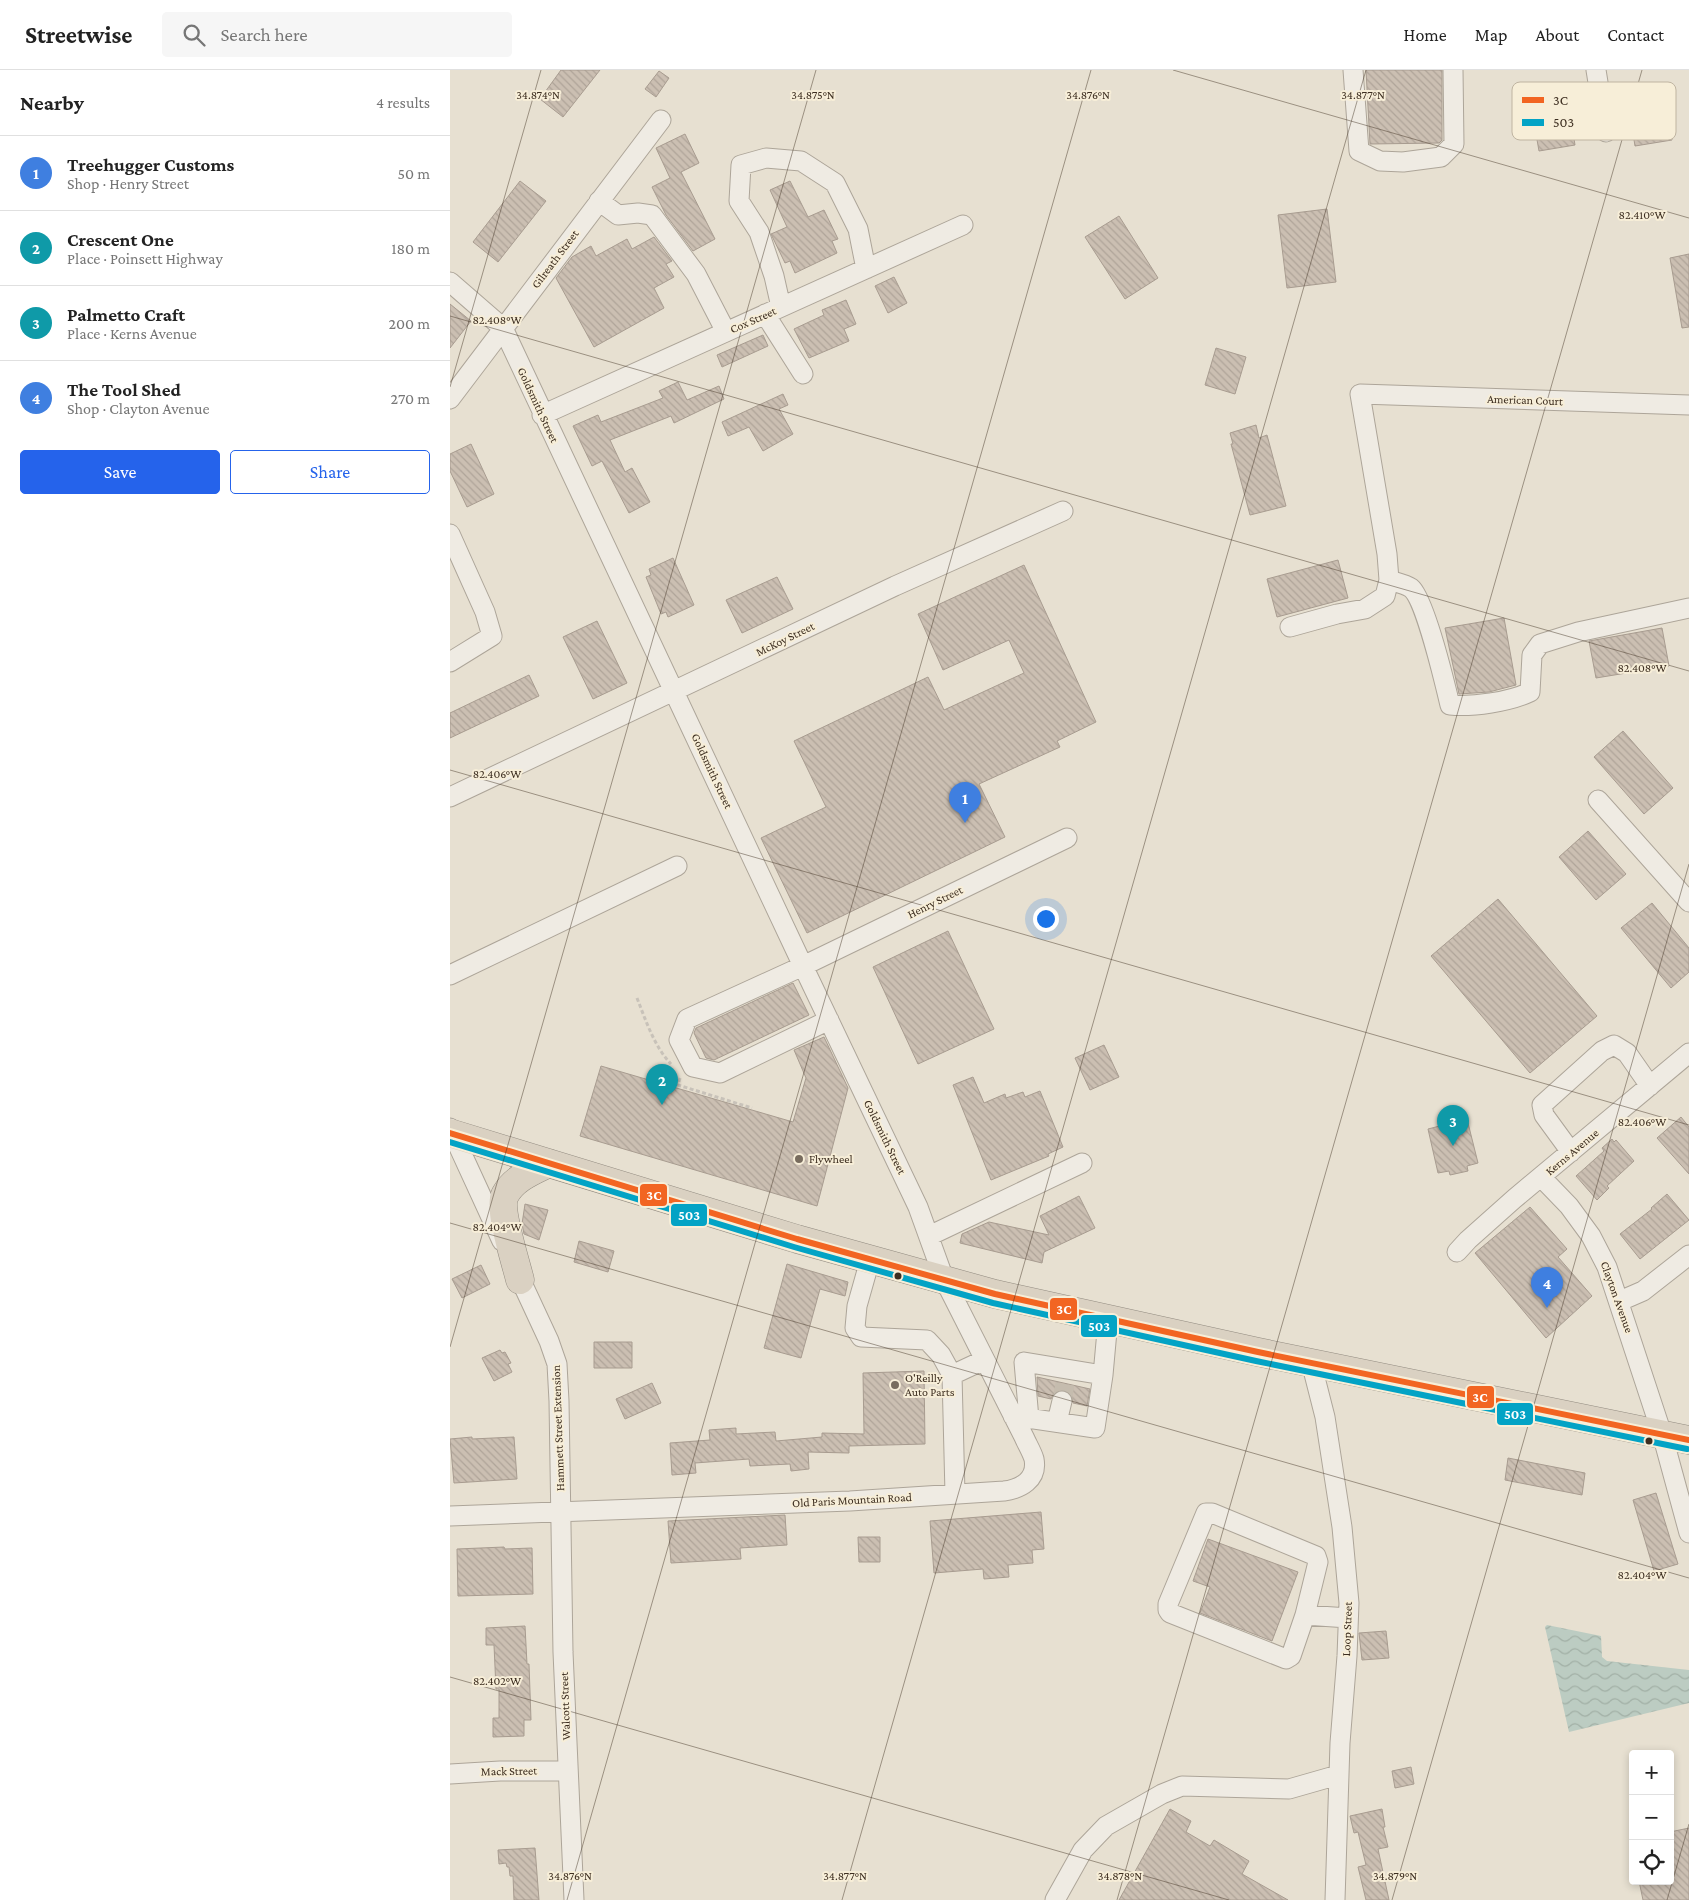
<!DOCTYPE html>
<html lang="en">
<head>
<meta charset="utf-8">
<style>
  :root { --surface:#fff; --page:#f6f6f6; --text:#222; --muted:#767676; --line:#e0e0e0; --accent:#2563eb }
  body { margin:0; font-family:"Crimson Pro",serif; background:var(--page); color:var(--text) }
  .controls { position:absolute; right:15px; bottom:15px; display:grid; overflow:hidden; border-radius:5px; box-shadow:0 2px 8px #0003 }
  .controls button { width:45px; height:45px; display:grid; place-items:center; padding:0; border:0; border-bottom:1px solid var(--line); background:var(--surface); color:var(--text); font:25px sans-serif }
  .you { position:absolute; left:595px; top:848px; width:18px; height:18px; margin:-12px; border:4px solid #fff; border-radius:50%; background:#1a73e8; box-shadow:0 0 0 8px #1a73e833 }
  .badge { display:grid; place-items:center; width:32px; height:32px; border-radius:50%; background:var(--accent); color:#fff; font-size:16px; font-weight:700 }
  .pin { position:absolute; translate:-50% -41px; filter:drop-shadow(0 1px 2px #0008) }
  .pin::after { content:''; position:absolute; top:26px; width:18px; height:15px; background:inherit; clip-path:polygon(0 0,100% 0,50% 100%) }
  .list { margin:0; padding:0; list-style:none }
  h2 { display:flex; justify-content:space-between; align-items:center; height:65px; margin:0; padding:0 20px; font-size:21px }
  h2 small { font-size:16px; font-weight:400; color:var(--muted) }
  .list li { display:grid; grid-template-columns:32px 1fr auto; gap:15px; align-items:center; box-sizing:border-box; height:75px; padding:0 20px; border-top:1px solid var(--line) }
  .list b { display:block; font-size:19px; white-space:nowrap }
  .list p { margin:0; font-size:16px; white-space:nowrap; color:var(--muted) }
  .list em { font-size:16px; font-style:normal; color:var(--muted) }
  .actions { display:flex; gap:10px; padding:15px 20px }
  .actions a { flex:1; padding:11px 0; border:1px solid var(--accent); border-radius:5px; text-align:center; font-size:18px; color:var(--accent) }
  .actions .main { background:var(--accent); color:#fff }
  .icon { flex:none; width:28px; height:28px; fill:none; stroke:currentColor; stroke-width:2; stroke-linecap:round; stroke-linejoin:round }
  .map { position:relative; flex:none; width:1239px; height:1830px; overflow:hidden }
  header { display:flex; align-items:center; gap:30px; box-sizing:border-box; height:70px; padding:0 25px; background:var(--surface); border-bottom:1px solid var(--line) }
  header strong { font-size:24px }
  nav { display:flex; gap:28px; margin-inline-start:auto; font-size:18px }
  .search { width:350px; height:45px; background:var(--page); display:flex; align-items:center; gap:12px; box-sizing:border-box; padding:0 18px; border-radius:5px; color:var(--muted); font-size:19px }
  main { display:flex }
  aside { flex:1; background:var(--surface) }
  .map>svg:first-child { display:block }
  .water { fill:url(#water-waves) }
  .building { fill:url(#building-back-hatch); stroke:#a89c90 }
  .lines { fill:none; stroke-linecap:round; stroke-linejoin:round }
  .minor-tunnel { stroke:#c5bcae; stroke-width:19; stroke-dasharray:19 9; stroke-linecap:butt }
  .minor-casing { stroke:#ada599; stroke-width:21 }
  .highway-casing { stroke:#928b80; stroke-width:29 }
  .path { stroke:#c8c2b9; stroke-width:3; stroke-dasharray:4 2.5; stroke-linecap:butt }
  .minor { stroke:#efebe3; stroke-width:19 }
  .highway { stroke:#dad1c2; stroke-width:28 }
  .bus-1-casing { stroke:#f7eed8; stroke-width:10 }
  .bus-2-casing { stroke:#f7eed8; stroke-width:10 }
  .bus-1 { stroke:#f26522; stroke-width:6 }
  .bus-2 { stroke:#03a3c5; stroke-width:6 }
  .ticks { fill:none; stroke:#3d2e20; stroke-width:1; stroke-opacity:0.45 }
  .poi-dot { fill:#786c5e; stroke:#f7eed8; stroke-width:2 }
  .bus-dot { fill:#3d2e20; stroke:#f7eed8; stroke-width:2 }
  .labels { text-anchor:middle; stroke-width:4; stroke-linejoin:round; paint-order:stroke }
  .street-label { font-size:12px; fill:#3d2e20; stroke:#f7eed8 }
  .poi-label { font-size:12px; fill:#3d2e20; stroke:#f7eed8; text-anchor:start }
  .key { fill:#f7eed8; stroke:#bfb4a1; stroke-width:1 }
  .key-label { font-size:14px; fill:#3d2e20 }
  .ticks-label { font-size:12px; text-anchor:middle; fill:#3d2e20; stroke:#f7eed8; stroke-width:4; stroke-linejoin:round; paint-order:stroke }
  .line-badge { stroke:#f7eed8; stroke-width:2 }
  .badge-label { font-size:14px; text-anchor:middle; font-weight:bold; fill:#fff }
</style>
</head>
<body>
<header>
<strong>Streetwise</strong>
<div class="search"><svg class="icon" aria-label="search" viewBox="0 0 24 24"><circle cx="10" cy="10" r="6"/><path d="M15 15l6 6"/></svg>Search here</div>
<nav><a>Home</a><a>Map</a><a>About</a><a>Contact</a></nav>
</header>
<main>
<aside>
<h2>Nearby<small>4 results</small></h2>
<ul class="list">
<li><span class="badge" style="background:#3f7fe0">1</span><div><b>Treehugger Customs</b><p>Shop · Henry Street</p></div><em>50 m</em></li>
<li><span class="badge" style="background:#0f9aa8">2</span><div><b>Crescent One</b><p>Place · Poinsett Highway</p></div><em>180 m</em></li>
<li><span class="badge" style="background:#0f9aa8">3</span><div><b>Palmetto Craft</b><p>Place · Kerns Avenue</p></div><em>200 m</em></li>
<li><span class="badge" style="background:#3f7fe0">4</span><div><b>The Tool Shed</b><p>Shop · Clayton Avenue</p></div><em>270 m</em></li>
</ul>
<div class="actions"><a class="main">Save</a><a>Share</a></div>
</aside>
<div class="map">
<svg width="1239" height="1830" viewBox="0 0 1239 1830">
  <defs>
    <pattern id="water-waves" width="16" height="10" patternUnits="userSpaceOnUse" patternTransform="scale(1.25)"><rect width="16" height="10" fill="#bcccc2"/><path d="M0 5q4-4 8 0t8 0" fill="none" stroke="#a2b0a6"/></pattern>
    <pattern id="building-back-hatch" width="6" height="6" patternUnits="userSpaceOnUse" patternTransform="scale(1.25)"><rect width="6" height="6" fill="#cbbfb2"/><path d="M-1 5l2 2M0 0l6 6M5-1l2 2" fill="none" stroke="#afa499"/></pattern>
  </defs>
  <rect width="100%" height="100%" fill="#e7e0d1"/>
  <path class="water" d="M 1097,1555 L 1151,1566 L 1152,1587 L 1157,1591 L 1239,1600 L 1239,1633 L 1119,1662 L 1095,1557 Z"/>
  <path class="building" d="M 111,0 L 150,0 L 113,47 L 90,29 Z
    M 916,0 L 992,0 L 992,70 L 989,73 L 920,74 Z
    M 209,1 L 219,8 L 206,27 L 195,19 Z
    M 1212,13 L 1222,70 L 1185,76 L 1176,19 Z
    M 1116,18 L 1125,75 L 1089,81 L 1079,24 Z
    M 235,64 L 249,93 L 231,102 L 265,169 L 243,181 L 216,145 L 202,117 L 220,108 L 206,78 Z
    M 70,111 L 96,131 L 48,192 L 23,172 Z
    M 340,111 L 358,147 L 374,140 L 388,169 L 382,171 L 387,183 L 345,203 L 340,191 L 335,193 L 321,164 L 337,157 L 320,120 Z
    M 877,139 L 886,212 L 837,218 L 828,145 Z
    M 669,146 L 708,208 L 675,229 L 635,167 Z
    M 204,167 L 222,191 L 216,194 L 224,207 L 204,218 L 214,238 L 144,277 L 106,208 L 122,187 L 141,176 L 146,186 L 177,169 L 182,179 Z
    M 1239,184 L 1239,257 L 1232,258 L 1220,188 Z
    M 444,207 L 457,233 L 438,243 L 425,216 Z
    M 396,230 L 406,254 L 394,259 L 399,271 L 359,288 L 344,259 L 374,245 L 372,240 Z
    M 0,234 L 21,251 L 0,278 Z
    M 313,265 L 318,276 L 272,297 L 267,285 Z
    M 766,278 L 796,287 L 785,324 L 755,315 Z
    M 228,312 L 237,330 L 269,316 L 274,329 L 224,353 L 221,346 L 160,370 L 175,402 L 182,398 L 200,432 L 179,443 L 152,391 L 142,396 L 123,356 L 148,345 L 151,352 L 213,328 L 209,321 Z
    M 333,324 L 338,335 L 329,339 L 343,364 L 313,381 L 299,357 L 278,366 L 272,352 Z
    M 806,355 L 809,368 L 817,365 L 836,436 L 800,445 L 781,374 L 783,374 L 780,363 Z
    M 21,374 L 44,424 L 17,437 L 0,401 L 0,384 Z
    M 223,488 L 244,535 L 218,547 L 216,542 L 211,544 L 196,507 L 201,505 L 199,499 Z
    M 888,490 L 898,528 L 827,547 L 817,509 Z
    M 574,495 L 646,652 L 607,671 L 610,677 L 529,714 L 555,767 L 357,863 L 311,768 L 376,737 L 344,671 L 478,607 L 494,640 L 574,603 L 559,570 L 493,600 L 468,544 Z
    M 327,507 L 343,539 L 292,563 L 276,530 Z
    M 1054,548 L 1066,615 L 1039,622 L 1009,624 L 995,558 Z
    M 147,551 L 177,613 L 143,629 L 113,567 Z
    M 1212,558 L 1219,596 L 1146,608 L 1139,571 Z
    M 79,605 L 89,626 L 0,668 L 0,643 Z
    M 1173,661 L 1223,718 L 1194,744 L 1144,687 Z
    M 1138,761 L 1176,804 L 1146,830 L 1109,787 Z
    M 1048,829 L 1147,946 L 1080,1003 L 981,886 Z
    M 1202,833 L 1239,878 L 1239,902 L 1221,918 L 1171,858 Z
    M 498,861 L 544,959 L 468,994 L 423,897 Z
    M 343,913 L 359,945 L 264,990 L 256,988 L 244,963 L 246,958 Z
    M 374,967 L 398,1018 L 367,1136 L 130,1066 L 151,996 L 343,1052 L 356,1008 L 344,980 Z
    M 654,975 L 669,1007 L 640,1020 L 625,988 Z
    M 523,1007 L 534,1033 L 555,1024 L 556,1028 L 573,1022 L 575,1027 L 590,1021 L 613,1077 L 598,1084 L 599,1086 L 541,1110 L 503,1015 Z
    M 1231,1047 L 1239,1057 L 1239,1104 L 1207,1068 Z
    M 1017,1049 L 1028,1093 L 1017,1096 L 1018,1101 L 1000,1105 L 999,1101 L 988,1103 L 978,1059 Z
    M 1162,1069 L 1164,1072 L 1166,1070 L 1184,1091 L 1157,1116 L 1159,1118 L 1147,1130 L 1126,1106 L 1154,1081 L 1152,1078 Z
    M 1217,1124 L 1239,1150 L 1190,1189 L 1170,1164 L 1202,1139 L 1201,1138 Z
    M 629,1126 L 645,1158 L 594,1182 L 592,1193 L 510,1173 L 512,1164 L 539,1152 L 599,1165 L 590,1146 Z
    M 75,1134 L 98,1140 L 89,1170 L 74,1164 L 72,1154 Z
    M 1080,1137 L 1117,1179 L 1108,1187 L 1142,1226 L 1096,1268 L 1025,1183 Z
    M 129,1171 L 164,1181 L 158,1202 L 124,1192 Z
    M 337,1194 L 398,1212 L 395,1226 L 370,1219 L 351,1288 L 314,1278 Z
    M 31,1195 L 40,1214 L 12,1228 L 2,1209 Z
    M 144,1272 L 182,1272 L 182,1298 L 144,1298 Z
    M 50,1280 L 52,1283 L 55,1282 L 61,1293 L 58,1294 L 62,1302 L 44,1311 L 32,1288 Z
    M 474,1301 L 475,1374 L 399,1376 L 399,1383 L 358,1382 L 359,1399 L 341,1401 L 340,1394 L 300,1396 L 299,1389 L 245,1393 L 246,1403 L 222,1405 L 220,1373 L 260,1370 L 259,1360 L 286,1358 L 286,1364 L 325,1362 L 326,1371 L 372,1367 L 372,1363 L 414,1364 L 413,1303 Z
    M 587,1307 L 640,1319 L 637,1336 L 623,1333 L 620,1323 L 614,1320 L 604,1323 L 601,1329 L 588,1326 Z
    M 202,1313 L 211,1333 L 175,1349 L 166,1329 Z
    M 22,1367 L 22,1369 L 64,1367 L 67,1409 L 4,1413 L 0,1369 Z
    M 1058,1388 L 1135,1403 L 1132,1425 L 1055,1410 Z
    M 1206,1423 L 1228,1494 L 1204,1501 L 1183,1430 Z
    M 591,1442 L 594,1479 L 582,1480 L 583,1493 L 558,1495 L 559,1507 L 534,1509 L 533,1499 L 484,1503 L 480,1451 Z
    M 335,1445 L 337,1475 L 290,1478 L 291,1489 L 221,1493 L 218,1451 Z
    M 408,1467 L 430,1467 L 430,1492 L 409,1492 Z
    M 758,1469 L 848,1502 L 822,1571 L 750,1543 L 760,1517 L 743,1511 Z
    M 54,1477 L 55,1479 L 82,1478 L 83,1524 L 8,1526 L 7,1479 Z
    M 75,1556 L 77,1594 L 79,1594 L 81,1650 L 74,1650 L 74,1666 L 43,1667 L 43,1648 L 49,1648 L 49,1619 L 46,1619 L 44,1575 L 36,1575 L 36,1558 Z
    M 936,1561 L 939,1588 L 912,1590 L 909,1563 Z
    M 961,1697 L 964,1714 L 945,1718 L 942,1701 Z
    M 720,1739 L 741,1751 L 736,1762 L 760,1776 L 764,1770 L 799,1791 L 792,1804 L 838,1830 L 669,1830 Z
    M 932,1739 L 935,1757 L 933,1757 L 938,1777 L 928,1779 L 939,1830 L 916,1830 L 908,1797 L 916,1795 L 908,1762 L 904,1763 L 900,1746 Z
    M 1239,1758 L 1239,1830 L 1193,1830 L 1189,1811 L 1220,1811 L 1220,1762 Z
    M 85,1778 L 89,1830 L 64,1830 L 63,1806 L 60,1806 L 59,1797 L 57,1797 L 56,1793 L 49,1794 L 48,1780 Z"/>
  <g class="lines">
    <path class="minor-tunnel" d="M 612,1331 L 615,1314"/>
    <g class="minor-casing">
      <path id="minor" d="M 903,0 L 909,81 L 930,91 L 953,92 L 991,87 L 1004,74 L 1003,0
        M 1146,0 L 1156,62
        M 149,131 L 168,145 L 188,143 L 202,145 L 246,204 L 276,262
        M 0,212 L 53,258 L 353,896 L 468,1137 L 494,1209 L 574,1367 C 577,1374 582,1382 584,1389 C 588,1410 570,1419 554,1421 L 400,1431 L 0,1446
        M 331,237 L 324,206 L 309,162 L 289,131 L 291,95 L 316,88 L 351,91 L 385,113 L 408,159 L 416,199
        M 315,244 L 353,304
        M 0,329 L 211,50
        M 92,345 L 513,155
        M 0,464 L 35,542 L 42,566 L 0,592
        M 939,510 L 937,484 L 910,324 L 1239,335
        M 840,557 L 887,544 L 915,539 L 935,526 L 939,510 C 945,512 955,514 961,518 C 975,529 995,614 1000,635 C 1023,637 1059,632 1080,622 L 1082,585 L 1090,574 L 1128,562 L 1239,538
        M 0,727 L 445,516 L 613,441
        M 1148,730 L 1239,832
        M 0,905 L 227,796
        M 379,950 L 270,1003 L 243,997 L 229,970 L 237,949 L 353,896 L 617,768
        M 0,1058 L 52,1171
        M 1121,1082 L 1094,1045 L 1092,1035 L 1152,981 L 1164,975 L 1177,983 L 1200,1016
        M 1091,1107 L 1119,1136 L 1141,1166 L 1157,1197 L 1212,1364 L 1239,1463
        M 479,1166 L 632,1093
        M 1007,1182 L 1018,1170 L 1064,1129 L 1239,983
        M 420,1190 L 407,1236 L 405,1258 L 411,1267 L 477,1270 L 491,1285 L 502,1305 L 505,1424
        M 66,1200 L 99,1271 L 107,1294 L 109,1331 L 113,1582 L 124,1830
        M 1170,1231 L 1193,1221 L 1239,1185
        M 861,1292 L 875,1347 L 892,1457 L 899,1533 L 897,1586 L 890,1673 L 885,1830
        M 502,1305 L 534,1290
        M 563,1346 L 645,1358 L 653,1305 L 658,1250
        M 579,1349 L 574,1292 L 653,1305
        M 607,1352 L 612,1331
        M 855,1545 L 868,1492 L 866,1486 L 762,1443 L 756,1443 L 718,1534 L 718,1540 L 720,1543 L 836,1589 L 841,1586 L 855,1545 L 898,1548
        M 0,1704 L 50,1701 L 118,1701
        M 605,1830 L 633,1780 L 656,1756 L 712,1724 L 732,1716 L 839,1719 L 888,1705"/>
    </g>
    <g class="highway-casing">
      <path id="highway" d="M 0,1063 L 347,1169 L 545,1224 L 808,1282 L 1239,1370
        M 70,1210 C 66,1193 48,1139 55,1125 C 64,1108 83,1101 99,1093"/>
    </g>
    <path class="path" d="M 187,928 C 196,951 204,976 221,994
      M 230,1008 L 228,1015 L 302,1038"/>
    <use href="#minor" class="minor"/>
    <use href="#highway" class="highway"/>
    <g class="bus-1-casing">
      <path id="bus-1" d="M 0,1063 L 347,1169 L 545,1224 L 808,1282 L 1239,1370"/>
    </g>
    <g class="bus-2-casing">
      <path id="bus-2" d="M 0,1072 L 344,1177 L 543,1233 L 806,1291 L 1237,1379"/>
    </g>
    <use href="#bus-1" class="bus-1"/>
    <use href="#bus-2" class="bus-2"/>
  </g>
  <path class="ticks" d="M 723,0 L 1239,148M 0,246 L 1239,601M 0,317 L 91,0M 0,700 L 1239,1055M 0,1153 L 1239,1508M 0,1277 L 366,0M 0,1607 L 779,1830M 117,1830 L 641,0M 392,1830 L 916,0M 667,1830 L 1192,0M 942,1830 L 1239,794M 1217,1830 L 1239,1754"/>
  <g class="poi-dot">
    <circle cx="349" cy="1089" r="5"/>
    <circle cx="445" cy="1315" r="5"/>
  </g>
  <g class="bus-dot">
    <circle cx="448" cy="1206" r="4.5"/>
    <circle cx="1199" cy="1371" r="4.5"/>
  </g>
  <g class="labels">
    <g class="street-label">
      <text transform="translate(105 189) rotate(-53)" y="4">Gilreath Street</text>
      <text transform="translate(303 250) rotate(-24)" y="4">Cox Street</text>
      <text transform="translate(1075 330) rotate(2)" y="4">American Court</text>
      <text transform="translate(88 335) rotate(65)" y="4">Goldsmith Street</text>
      <text transform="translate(335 569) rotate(-26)" y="4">McKoy Street</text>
      <text transform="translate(262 701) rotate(65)" y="4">Goldsmith Street</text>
      <text transform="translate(485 832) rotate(-26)" y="4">Henry Street</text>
      <text transform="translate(435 1067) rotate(64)" y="4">Goldsmith Street</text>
      <text transform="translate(1122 1082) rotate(-40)" y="4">Kerns Avenue</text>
      <text transform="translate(1167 1227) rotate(70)" y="4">Clayton Avenue</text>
      <text transform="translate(108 1358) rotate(-92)" y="4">Hammett Street Extension</text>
      <text transform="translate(402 1430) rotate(-3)" y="4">Old Paris Mountain Road</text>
      <text transform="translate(897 1559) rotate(-88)" y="4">Loop Street</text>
      <text transform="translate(115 1636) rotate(-92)" y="4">Walcott Street</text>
      <text transform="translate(59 1701) rotate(-1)" y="4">Mack Street</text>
    </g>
    <g class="poi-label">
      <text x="359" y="1093">Flywheel</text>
      <text x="455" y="1312">O'Reilly<tspan x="455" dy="14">Auto Parts</tspan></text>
    </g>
  </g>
  <rect x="1062" y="12" width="164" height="58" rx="8" class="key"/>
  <rect x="1072" y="27" width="22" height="6" fill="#f26522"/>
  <rect x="1072" y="49" width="22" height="7" fill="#03a3c5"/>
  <g class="key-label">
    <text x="1103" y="35">3C</text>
    <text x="1103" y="57">503</text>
  </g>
  <g class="ticks-label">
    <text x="88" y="29">34.874°N</text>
    <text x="363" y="29">34.875°N</text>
    <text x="638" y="29">34.876°N</text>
    <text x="913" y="29">34.877°N</text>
    <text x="1192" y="149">82.410°W</text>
    <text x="47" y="254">82.408°W</text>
    <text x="1192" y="602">82.408°W</text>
    <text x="47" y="708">82.406°W</text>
    <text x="1192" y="1056">82.406°W</text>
    <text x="47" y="1161">82.404°W</text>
    <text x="1192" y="1509">82.404°W</text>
    <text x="47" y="1615">82.402°W</text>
    <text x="120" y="1810">34.876°N</text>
    <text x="395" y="1810">34.877°N</text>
    <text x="670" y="1810">34.878°N</text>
    <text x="945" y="1810">34.879°N</text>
  </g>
  <g class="line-badge">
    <rect x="189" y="1113" width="29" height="24" rx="5" fill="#f26522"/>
    <rect x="220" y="1133" width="38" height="24" rx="5" fill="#03a3c5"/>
    <rect x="599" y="1227" width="29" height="24" rx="5" fill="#f26522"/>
    <rect x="630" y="1244" width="38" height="24" rx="5" fill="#03a3c5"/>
    <rect x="1016" y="1315" width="29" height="24" rx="5" fill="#f26522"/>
    <rect x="1046" y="1332" width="38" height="24" rx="5" fill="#03a3c5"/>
  </g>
  <g class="badge-label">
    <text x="204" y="1130">3C</text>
    <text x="239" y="1150">503</text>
    <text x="614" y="1244">3C</text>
    <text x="649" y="1261">503</text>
    <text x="1030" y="1332">3C</text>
    <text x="1065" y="1349">503</text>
  </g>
</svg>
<div class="controls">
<button>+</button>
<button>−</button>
<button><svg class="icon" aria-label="locate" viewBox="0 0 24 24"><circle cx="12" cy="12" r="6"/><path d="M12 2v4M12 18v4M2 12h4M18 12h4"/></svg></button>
</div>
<div class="you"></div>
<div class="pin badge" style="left:515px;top:753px;background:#3f7fe0">1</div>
<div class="pin badge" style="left:212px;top:1035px;background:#0f9aa8">2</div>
<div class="pin badge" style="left:1003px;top:1076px;background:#0f9aa8">3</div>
<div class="pin badge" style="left:1097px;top:1238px;background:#3f7fe0">4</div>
</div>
</main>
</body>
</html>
